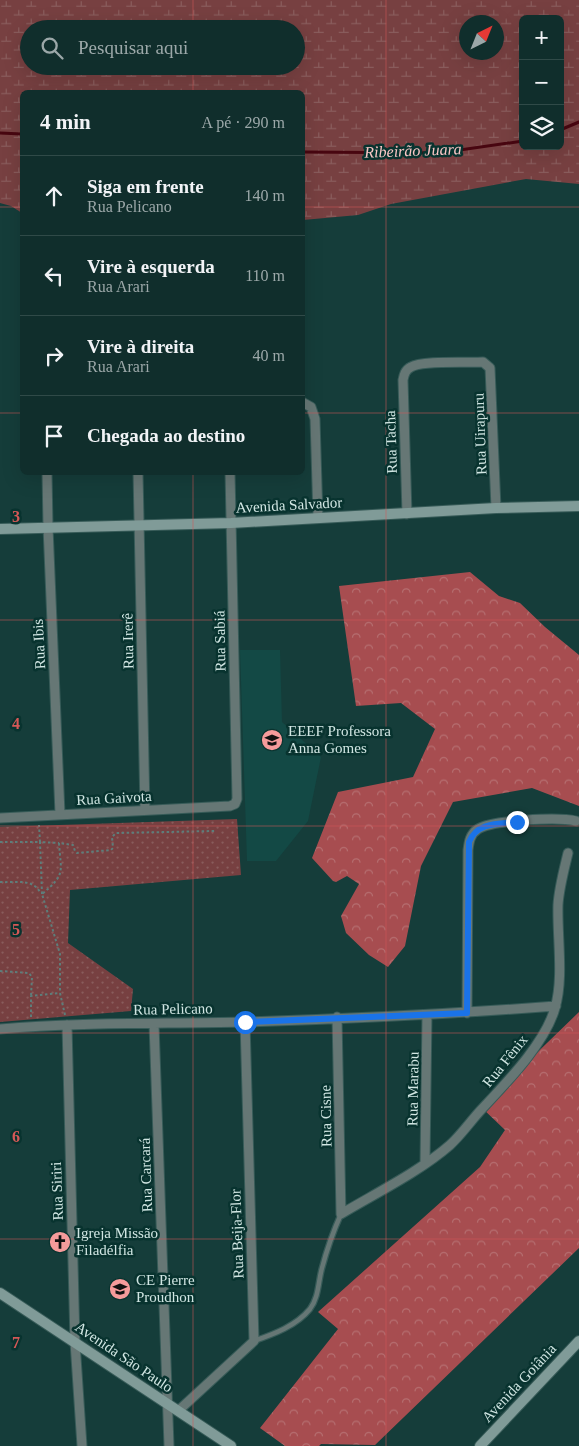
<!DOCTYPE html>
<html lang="pt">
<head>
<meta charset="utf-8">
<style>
  :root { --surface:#102e2c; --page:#1e3a38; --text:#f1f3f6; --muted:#9ca8a9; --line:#304a48 }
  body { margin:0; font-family:Georgia,serif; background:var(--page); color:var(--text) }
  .controls { position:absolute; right:15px; top:15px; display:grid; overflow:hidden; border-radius:8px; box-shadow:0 5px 20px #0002 }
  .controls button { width:45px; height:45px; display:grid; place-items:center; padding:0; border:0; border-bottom:1px solid var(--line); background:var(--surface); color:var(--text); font:25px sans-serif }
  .compass { position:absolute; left:459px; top:15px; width:45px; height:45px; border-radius:50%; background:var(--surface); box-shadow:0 5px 20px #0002; rotate:43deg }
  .stop { position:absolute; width:15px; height:15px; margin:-11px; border:4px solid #1a73e8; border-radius:50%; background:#fff }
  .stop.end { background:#1a73e8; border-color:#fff; box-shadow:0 1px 5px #0008 }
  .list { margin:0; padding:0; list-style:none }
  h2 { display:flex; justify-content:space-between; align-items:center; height:65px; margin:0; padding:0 20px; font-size:21px }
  h2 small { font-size:16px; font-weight:400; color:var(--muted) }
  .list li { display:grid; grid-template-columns:32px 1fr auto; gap:15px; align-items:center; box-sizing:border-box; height:80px; padding:0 20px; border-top:1px solid var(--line) }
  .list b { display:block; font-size:19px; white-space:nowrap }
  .list p { margin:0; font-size:16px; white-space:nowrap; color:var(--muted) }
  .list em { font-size:16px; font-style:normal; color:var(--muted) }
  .icon { flex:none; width:28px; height:28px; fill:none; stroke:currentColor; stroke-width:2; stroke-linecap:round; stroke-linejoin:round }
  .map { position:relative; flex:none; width:579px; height:1446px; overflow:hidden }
  .search { position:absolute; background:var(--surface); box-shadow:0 5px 20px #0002; left:20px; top:20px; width:285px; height:55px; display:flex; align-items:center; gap:12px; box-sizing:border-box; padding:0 18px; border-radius:28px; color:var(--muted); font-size:19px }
  .panel { position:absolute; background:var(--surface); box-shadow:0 5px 20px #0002; left:20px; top:90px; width:285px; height:385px; border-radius:8px }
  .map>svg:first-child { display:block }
  .built { fill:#134945 }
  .forest { fill:url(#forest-crowns) }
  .wetland { fill:url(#wetland-marsh); fill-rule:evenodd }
  .park { fill:url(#park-dots) }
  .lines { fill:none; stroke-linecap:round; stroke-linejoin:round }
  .stream { stroke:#480610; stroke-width:3 }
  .lane-casing { stroke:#375b58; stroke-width:7 }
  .street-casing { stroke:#375b58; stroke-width:11 }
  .secondary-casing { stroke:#375b58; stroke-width:12 }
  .path { stroke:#5d7e7b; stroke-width:2; stroke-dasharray:2.5 2.5; stroke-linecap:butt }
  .lane { stroke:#667775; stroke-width:4.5 }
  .street { stroke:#667775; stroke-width:9 }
  .secondary { stroke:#809b98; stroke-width:10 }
  .route { stroke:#1a73e8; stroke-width:6 }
  .grid { fill:none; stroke:#d55857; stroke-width:1; stroke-opacity:0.55 }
  .labels { text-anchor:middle; stroke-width:5; stroke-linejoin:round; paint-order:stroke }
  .street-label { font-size:15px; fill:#d1e6e3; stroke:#08332f }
  .poi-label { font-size:15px; fill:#d1e6e3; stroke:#08332f; text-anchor:start }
  .water-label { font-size:16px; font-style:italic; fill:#fac6c5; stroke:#08332f }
  .grid-label { font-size:16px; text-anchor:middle; font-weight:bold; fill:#d55857; stroke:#08332f; stroke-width:5; stroke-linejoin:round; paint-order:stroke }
</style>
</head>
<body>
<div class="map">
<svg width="579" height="1446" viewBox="0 0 579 1446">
  <defs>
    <pattern id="forest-crowns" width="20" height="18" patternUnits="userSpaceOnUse" patternTransform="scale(1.25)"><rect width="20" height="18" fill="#a74d50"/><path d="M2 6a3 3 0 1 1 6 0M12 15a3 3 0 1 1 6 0" fill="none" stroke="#b66f71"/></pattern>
    <pattern id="wetland-marsh" width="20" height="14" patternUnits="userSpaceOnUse" patternTransform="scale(1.25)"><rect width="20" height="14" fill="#774041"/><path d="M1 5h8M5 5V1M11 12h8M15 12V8" fill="none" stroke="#895c5c"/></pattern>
    <pattern id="park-dots" width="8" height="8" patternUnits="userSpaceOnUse" patternTransform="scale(1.25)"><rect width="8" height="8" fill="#774041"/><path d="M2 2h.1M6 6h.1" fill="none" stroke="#895c5c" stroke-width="1.8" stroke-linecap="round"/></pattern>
  </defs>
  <rect width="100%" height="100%" fill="#153d3a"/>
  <path class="built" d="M 240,650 L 280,650 L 282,722 L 321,757 L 308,821 L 276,861 L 247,861 Z"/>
  <path class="forest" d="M 470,572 L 499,596 L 520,603 L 545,627 L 579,655 L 579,806 L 532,788 L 453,802 L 421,866 L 405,946 L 388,967 L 369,955 L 346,933 L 341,916 L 359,884 L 347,876 L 336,882 L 333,881 L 312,858 L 338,792 L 413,777 L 435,729 L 401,703 L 356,706 L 339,586 Z
    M 579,1012 L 579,1248 L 375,1445 L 321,1444 L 319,1446 L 285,1446 L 260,1428 L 338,1329 L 318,1312 L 480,1167 L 505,1130 L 481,1107 Z"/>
  <path class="wetland" d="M 0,0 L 579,0 L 579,184 L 526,179 L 391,204 L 358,215 L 303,220 L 302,92 L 22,92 L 22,213 L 11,206 L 0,203 ZM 523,19 L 560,19 L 560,146 L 523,146 ZM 466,22 L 496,22 L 496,52 L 466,52 ZM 29,29 L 296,29 L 296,66 L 29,66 Z"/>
  <path class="park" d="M 237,819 L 241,875 L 70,890 L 68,943 L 133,989 L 131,1011 L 0,1022 L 0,827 Z"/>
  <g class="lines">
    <path class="stream" d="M 560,130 L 579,122
      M 0,133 L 22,134
      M 302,152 L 439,153 L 523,141"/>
    <g class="lane-casing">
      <path id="lane" d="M 254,1341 C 274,1334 296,1326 310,1309 C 319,1297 318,1282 322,1268 C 327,1249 333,1232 341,1214"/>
    </g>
    <g class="street-casing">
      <path id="street" d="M 302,402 L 311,407 L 315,419 L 318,518
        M 47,472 L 48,527 L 60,814
        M 138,472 L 145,810
        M 407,514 L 403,380 C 404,375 405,370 411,367 C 422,360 467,363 483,362 L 490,368 L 496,508
        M 0,818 L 230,806 L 235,804 L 237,799 L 230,472
        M 467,1013 L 468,850 C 469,842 470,834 478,829 C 492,820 558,817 576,821
        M 337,1017 L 341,1214
        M 154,1024 L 169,1446
        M 67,1025 L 75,1342 L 82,1446
        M 0,1029 C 80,1022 161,1024 242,1022 C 347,1019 451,1014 556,1006
        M 425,1163 L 427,1015
        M 341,1214 C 376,1193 419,1172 450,1145 C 461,1135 470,1122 480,1111 C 505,1084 545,1044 555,1008 C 564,978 557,937 558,905 C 559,888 564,870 568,853
        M 178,1411 L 254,1341 L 245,1022"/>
    </g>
    <g class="secondary-casing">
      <path id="secondary" d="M 0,529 L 231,523 L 496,508 L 579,506
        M 0,1293 L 231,1446
        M 480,1446 L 579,1341"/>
    </g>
    <path class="path" d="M 0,842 L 40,842 L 39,825
      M 0,882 C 15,883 32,878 40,892
      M 42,894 L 40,842 L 59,843
      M 0,971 L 29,973 L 32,977 L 31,996
      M 65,1015 L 60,993 L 60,954 L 42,894 C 66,874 61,873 59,843 L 73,845 L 75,851 L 77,853 L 111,850 L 113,848 L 112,837 L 116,833 L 215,831
      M 31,1017 L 31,996 L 60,993"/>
    <use href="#lane" class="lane"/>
    <use href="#street" class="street"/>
    <use href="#secondary" class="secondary"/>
  </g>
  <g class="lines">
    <path class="route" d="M 245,1022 L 467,1013 L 469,842 C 477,822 498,824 517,822"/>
  </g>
  <path class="grid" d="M 193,0 L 193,29M 386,0 L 386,1446M 193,66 L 193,92M 0,207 L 22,207M 302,207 L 579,207M 0,413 L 22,413M 302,413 L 579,413M 193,472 L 193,1446M 0,620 L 579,620M 0,826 L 579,826M 0,1033 L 579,1033M 0,1239 L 579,1239"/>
  <defs>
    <g id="school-disc" transform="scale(1.125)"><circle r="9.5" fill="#f59b9b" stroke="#08332f"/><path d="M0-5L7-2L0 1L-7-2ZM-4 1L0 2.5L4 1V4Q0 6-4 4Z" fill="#111"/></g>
    <g id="church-disc" transform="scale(1.125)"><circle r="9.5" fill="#f59b9b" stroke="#08332f"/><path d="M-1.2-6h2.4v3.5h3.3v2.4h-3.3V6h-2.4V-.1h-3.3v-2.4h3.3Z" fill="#111"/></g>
  </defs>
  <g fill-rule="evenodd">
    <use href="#school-disc" x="272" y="740"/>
    <use href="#church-disc" x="60" y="1242"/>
    <use href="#school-disc" x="120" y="1289"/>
  </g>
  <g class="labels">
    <g class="street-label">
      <text transform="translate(480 434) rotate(-92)" y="5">Rua Uirapuru</text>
      <text transform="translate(391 442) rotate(-92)" y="5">Rua Tacha</text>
      <text transform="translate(289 505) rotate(-3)" y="5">Avenida Salvador</text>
      <text transform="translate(128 641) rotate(-91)" y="5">Rua Irerê</text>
      <text transform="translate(220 641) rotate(-91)" y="5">Rua Sabiá</text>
      <text transform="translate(39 644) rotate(-93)" y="5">Rua Ibis</text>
      <text transform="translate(114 798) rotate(-3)" y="5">Rua Gaivota</text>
      <text transform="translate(173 1009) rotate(-1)" y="5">Rua Pelicano</text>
      <text transform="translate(505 1061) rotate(-51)" y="5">Rua Fênix</text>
      <text transform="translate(413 1089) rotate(-89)" y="5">Rua Marabu</text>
      <text transform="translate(326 1116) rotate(-91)" y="5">Rua Cisne</text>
      <text transform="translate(146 1175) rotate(-92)" y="5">Rua Carcará</text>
      <text transform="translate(57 1191) rotate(-92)" y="5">Rua Siriri</text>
      <text transform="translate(237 1234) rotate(-92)" y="5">Rua Beija-Flor</text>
      <text transform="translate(124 1357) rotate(34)" y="5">Avenida São Paulo</text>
      <text transform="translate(519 1383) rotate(-47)" y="5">Avenida Goiânia</text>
    </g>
    <g class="poi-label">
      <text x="288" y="736">EEEF Professora<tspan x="288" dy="17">Anna Gomes</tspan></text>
      <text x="76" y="1238">Igreja Missão<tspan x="76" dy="17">Filadélfia</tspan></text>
      <text x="136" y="1285">CE Pierre<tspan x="136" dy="17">Proudhon</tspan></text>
    </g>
    <g class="water-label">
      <text transform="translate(413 150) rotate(-2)" y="6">Ribeirão Juara</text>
    </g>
  </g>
  <g class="grid-label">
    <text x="16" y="522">3</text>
    <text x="16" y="729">4</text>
    <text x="16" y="935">5</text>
    <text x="16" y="1142">6</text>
    <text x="16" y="1348">7</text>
  </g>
</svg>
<div class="controls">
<button>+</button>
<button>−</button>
<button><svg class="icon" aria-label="layers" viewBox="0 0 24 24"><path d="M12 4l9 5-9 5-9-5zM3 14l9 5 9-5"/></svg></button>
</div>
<svg class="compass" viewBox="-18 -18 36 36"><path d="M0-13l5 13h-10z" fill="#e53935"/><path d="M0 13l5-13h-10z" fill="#9ca8a9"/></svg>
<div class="stop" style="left:245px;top:1022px"></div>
<div class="stop end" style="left:517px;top:822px"></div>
<div class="search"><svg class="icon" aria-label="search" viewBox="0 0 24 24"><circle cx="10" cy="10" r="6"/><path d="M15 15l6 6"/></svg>Pesquisar aqui</div>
<section class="panel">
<h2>4 min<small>A pé · 290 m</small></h2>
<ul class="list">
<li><svg class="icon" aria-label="ahead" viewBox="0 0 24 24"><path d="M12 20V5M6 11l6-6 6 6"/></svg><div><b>Siga em frente</b><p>Rua Pelicano</p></div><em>140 m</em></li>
<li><svg class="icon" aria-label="left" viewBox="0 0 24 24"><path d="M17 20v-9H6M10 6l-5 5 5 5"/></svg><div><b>Vire à esquerda</b><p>Rua Arari</p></div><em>110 m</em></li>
<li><svg class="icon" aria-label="right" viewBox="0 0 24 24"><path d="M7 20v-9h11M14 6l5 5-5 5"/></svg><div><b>Vire à direita</b><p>Rua Arari</p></div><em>40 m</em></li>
<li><svg class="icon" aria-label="arrive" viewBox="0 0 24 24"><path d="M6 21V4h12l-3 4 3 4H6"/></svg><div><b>Chegada ao destino</b></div></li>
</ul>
</section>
</div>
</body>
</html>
